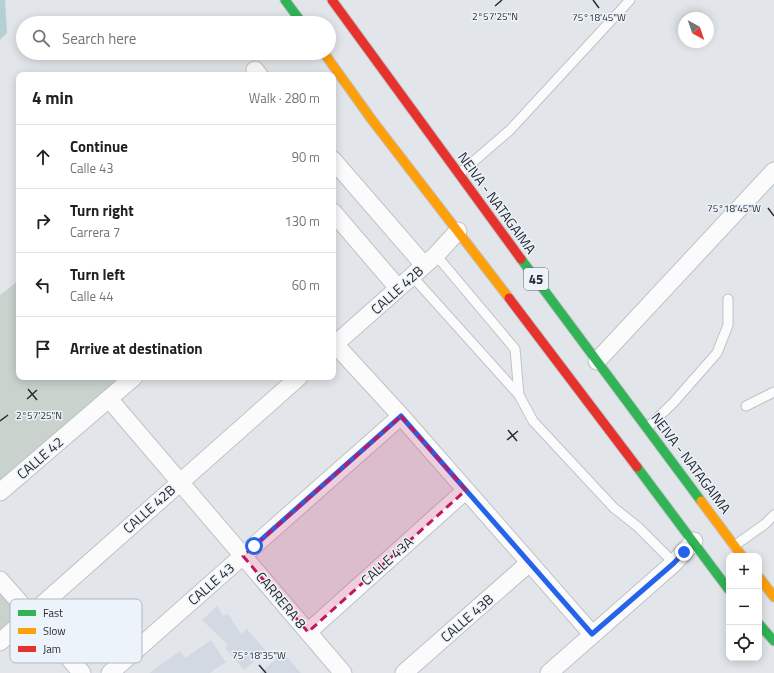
<!DOCTYPE html>
<html lang="en">
<head>
<meta charset="utf-8">
<style>
  :root { --surface:#fff; --page:#f6f6f6; --text:#202124; --muted:#757577; --line:#e0e0e0 }
  body { margin:0; font-family:"Titillium Web",sans-serif; background:var(--page); color:var(--text) }
  .controls { position:absolute; right:12px; bottom:12px; display:grid; overflow:hidden; border-radius:8px; box-shadow:0 2px 10px #0003 }
  .controls button { width:36px; height:36px; display:grid; place-items:center; padding:0; border:0; border-bottom:1px solid var(--line); background:var(--surface); color:var(--text); font:20px sans-serif }
  .compass { position:absolute; left:678px; top:12px; width:36px; height:36px; border-radius:50%; background:var(--surface); box-shadow:0 2px 10px #0003; rotate:140deg }
  .stop { position:absolute; width:12px; height:12px; margin:-9px; border:3px solid #2563eb; border-radius:50%; background:#fff }
  .stop.end { background:#2563eb; border-color:#fff; box-shadow:0 1px 4px #0008 }
  .list { margin:0; padding:0; list-style:none }
  h2 { display:flex; justify-content:space-between; align-items:center; height:52px; margin:0; padding:0 16px; font-size:17px }
  h2 small { font-size:13px; font-weight:400; color:var(--muted) }
  .list li { display:grid; grid-template-columns:26px 1fr auto; gap:12px; align-items:center; box-sizing:border-box; height:64px; padding:0 16px; border-top:1px solid var(--line) }
  .list b { display:block; font-size:15px; white-space:nowrap }
  .list p { margin:0; font-size:13px; white-space:nowrap; color:var(--muted) }
  .list em { font-size:13px; font-style:normal; color:var(--muted) }
  .icon { flex:none; width:22px; height:22px; fill:none; stroke:currentColor; stroke-width:2; stroke-linecap:round; stroke-linejoin:round }
  .map { position:relative; flex:none; width:774px; height:673px; overflow:hidden }
  .search { position:absolute; background:var(--surface); box-shadow:0 2px 10px #0003; left:16px; top:16px; width:320px; height:44px; display:flex; align-items:center; gap:10px; box-sizing:border-box; padding:0 14px; border-radius:22px; color:var(--muted); font-size:15px }
  .panel { position:absolute; background:var(--surface); box-shadow:0 2px 10px #0003; left:16px; top:72px; width:320px; height:308px; border-radius:8px }
  .map>svg:first-child { display:block }
  .built { fill:#d2d9e2 }
  .green { fill:#c9d2cc }
  .water { fill:#b4cfd5 }
  .lines { fill:none; stroke-linecap:round; stroke-linejoin:round }
  .lane-casing { stroke:#bfc2c5; stroke-width:11 }
  .street-casing { stroke:#bfc2c5; stroke-width:19 }
  .fast-casing { stroke:#bfc2c5; stroke-width:11 }
  .slow-casing { stroke:#bfc2c5; stroke-width:11 }
  .jam-casing { stroke:#bfc2c5; stroke-width:11 }
  .lane { stroke:#fbfbfc; stroke-width:9 }
  .street { stroke:#fbfbfc; stroke-width:17 }
  .fast { stroke:#30b455; stroke-width:9 }
  .slow { stroke:#ff9f0a; stroke-width:9 }
  .jam { stroke:#e5322d; stroke-width:9 }
  .route { stroke:#2563eb; stroke-width:5 }
  .marked { fill:#c2185b; fill-opacity:0.2; stroke:#c2185b; stroke-width:3; stroke-dasharray:8 5; stroke-linejoin:round }
  .ticks { fill:none; stroke:#292b2e; stroke-width:1.5 }
  .labels { text-anchor:middle; stroke-width:3; stroke-linejoin:round; paint-order:stroke }
  .shield { fill:#ecf3fb; stroke:#64676c; stroke-width:1 }
  .shield-label { font-size:13px; font-weight:bold; fill:#292b2e }
  .street-label { font-size:14px; fill:#292b2e; stroke:#ecf3fb }
  .key { fill:#ecf3fb; stroke:#b2b7be; stroke-width:1 }
  .key-label { font-size:11px; fill:#292b2e }
  .ticks-label { font-size:10px; text-anchor:middle; fill:#292b2e; stroke:#ecf3fb; stroke-width:3; stroke-linejoin:round; paint-order:stroke }
</style>
</head>
<body>
<div class="map">
<svg width="774" height="673" viewBox="0 0 774 673">
  <rect width="100%" height="100%" fill="#e2e6ea"/>
  <path class="built" d="M 217,606 L 223,616 L 228,614 L 241,634 L 247,629 L 266,651 L 244,670 L 225,648 L 228,645 L 202,620 Z
    M 211,640 L 226,662 L 210,673 L 149,673 L 180,651 L 185,658 Z
    M 283,653 L 301,673 L 260,673 Z"/>
  <path class="green" d="M 19,280 L 19,377 L 133,377 L 0,492 L 0,295 Z
    M 0,580 L 31,615 L 0,642 Z"/>
  <path class="water" d="M 0,0 L 5,0 L 7,33 L 0,40 Z"/>
  <g class="lines">
    <g class="lane-casing">
      <path id="lane" d="M 459,174 L 510,130 L 630,0
        M 436,255 L 515,349 L 519,395 L 533,421 L 614,508 L 638,527 L 674,563
        M 412,276 L 519,395
        M 746,406 L 774,392
        M 647,428 L 673,403 L 717,353 L 728,325 L 728,299
        M 734,546 L 765,524 L 774,515"/>
    </g>
    <g class="street-casing">
      <path id="street" d="M 255,70 L 259,75
        M 333,160 L 424,265
        M 333,212 L 398,288
        M 333,342 L 401,416 L 592,634
        M 333,346 L 436,255 L 458,231
        M 597,361 L 774,171
        M 109,399 L 343,673
        M 0,492 L 134,377
        M 0,580 L 82,673
        M 308,632 L 466,490
        M 0,642 L 299,377
        M 110,673 L 401,416
        M 404,673 L 529,563
        M 549,673 L 674,563 L 694,541"/>
    </g>
    <g class="fast-casing">
      <path id="fast" d="M 285,0 L 302,23
        M 521,259 L 701,501
        M 637,467 L 729,590
        M 759,624 L 774,641"/>
    </g>
    <g class="slow-casing">
      <path id="slow" d="M 324,53 L 372,120 L 509,298
        M 701,501 L 742,556
        M 759,577 L 774,597"/>
    </g>
    <g class="jam-casing">
      <path id="jam" d="M 332,0 L 521,259
        M 509,298 L 637,467"/>
    </g>
    <use href="#lane" class="lane"/>
    <use href="#street" class="street"/>
    <use href="#fast" class="fast"/>
    <use href="#slow" class="slow"/>
    <use href="#jam" class="jam"/>
  </g>
  <g class="lines">
    <path class="route" d="M 254,546 L 401,416 L 592,634 L 674,563 L 684,552"/>
  </g>
  <path class="marked" d="M 401,416 L 466,490 L 308,632 L 243,556 Z"/>
  <path class="ticks" d="M 593,0 L 599,8M 495,6 L 502,0M 768,208 L 774,216M 28,389 L 37,400M 27,399 L 37,390M 0,421 L 8,415M 508,430 L 517,441M 507,440 L 518,431M 259,665 L 266,673"/>
  <g class="labels">
    <rect class="shield" x="524" y="268" width="24" height="22" rx="3"/>
    <g class="shield-label">
      <text x="536" y="284">45</text>
    </g>
    <g class="street-label">
      <text transform="translate(497 203) rotate(54)" y="5">NEIVA - NATAGAIMA</text>
      <text transform="translate(397 290) rotate(-42)" y="5">CALLE 42B</text>
      <text transform="translate(40 458) rotate(-41)" y="5">CALLE 42</text>
      <text transform="translate(691 463) rotate(53)" y="5">NEIVA - NATAGAIMA</text>
      <text transform="translate(149 509) rotate(-42)" y="5">CALLE 42B</text>
      <text transform="translate(387 561) rotate(-42)" y="5">CALLE 43A</text>
      <text transform="translate(211 584) rotate(-41)" y="5">CALLE 43</text>
      <text transform="translate(281 600) rotate(50)" y="5">CARRERA 8</text>
      <text transform="translate(467 618) rotate(-41)" y="5">CALLE 43B</text>
    </g>
  </g>
  <rect x="10" y="599" width="132" height="64" rx="6" class="key"/>
  <rect x="18" y="610" width="18" height="6" fill="#30b455"/>
  <rect x="18" y="628" width="18" height="6" fill="#ff9f0a"/>
  <rect x="18" y="646" width="18" height="6" fill="#e5322d"/>
  <g class="key-label">
    <text x="43" y="617">Fast</text>
    <text x="43" y="635">Slow</text>
    <text x="43" y="653">Jam</text>
  </g>
  <g class="ticks-label">
    <text x="495" y="20">2°57'25"N</text>
    <text x="599" y="21">75°18'45"W</text>
    <text x="734" y="212">75°18'45"W</text>
    <text x="39" y="419">2°57'25"N</text>
    <text x="259" y="659">75°18'35"W</text>
  </g>
</svg>
<div class="controls">
<button>+</button>
<button>−</button>
<button><svg class="icon" aria-label="locate" viewBox="0 0 24 24"><circle cx="12" cy="12" r="6"/><path d="M12 2v4M12 18v4M2 12h4M18 12h4"/></svg></button>
</div>
<svg class="compass" viewBox="-18 -18 36 36"><path d="M0-13l5 13h-10z" fill="#e53935"/><path d="M0 13l5-13h-10z" fill="#757577"/></svg>
<div class="stop" style="left:254px;top:546px"></div>
<div class="stop end" style="left:684px;top:552px"></div>
<div class="search"><svg class="icon" aria-label="search" viewBox="0 0 24 24"><circle cx="10" cy="10" r="6"/><path d="M15 15l6 6"/></svg>Search here</div>
<section class="panel">
<h2>4 min<small>Walk · 280 m</small></h2>
<ul class="list">
<li><svg class="icon" aria-label="ahead" viewBox="0 0 24 24"><path d="M12 20V5M6 11l6-6 6 6"/></svg><div><b>Continue</b><p>Calle 43</p></div><em>90 m</em></li>
<li><svg class="icon" aria-label="right" viewBox="0 0 24 24"><path d="M7 20v-9h11M14 6l5 5-5 5"/></svg><div><b>Turn right</b><p>Carrera 7</p></div><em>130 m</em></li>
<li><svg class="icon" aria-label="left" viewBox="0 0 24 24"><path d="M17 20v-9H6M10 6l-5 5 5 5"/></svg><div><b>Turn left</b><p>Calle 44</p></div><em>60 m</em></li>
<li><svg class="icon" aria-label="arrive" viewBox="0 0 24 24"><path d="M6 21V4h12l-3 4 3 4H6"/></svg><div><b>Arrive at destination</b></div></li>
</ul>
</section>
</div>
</body>
</html>
